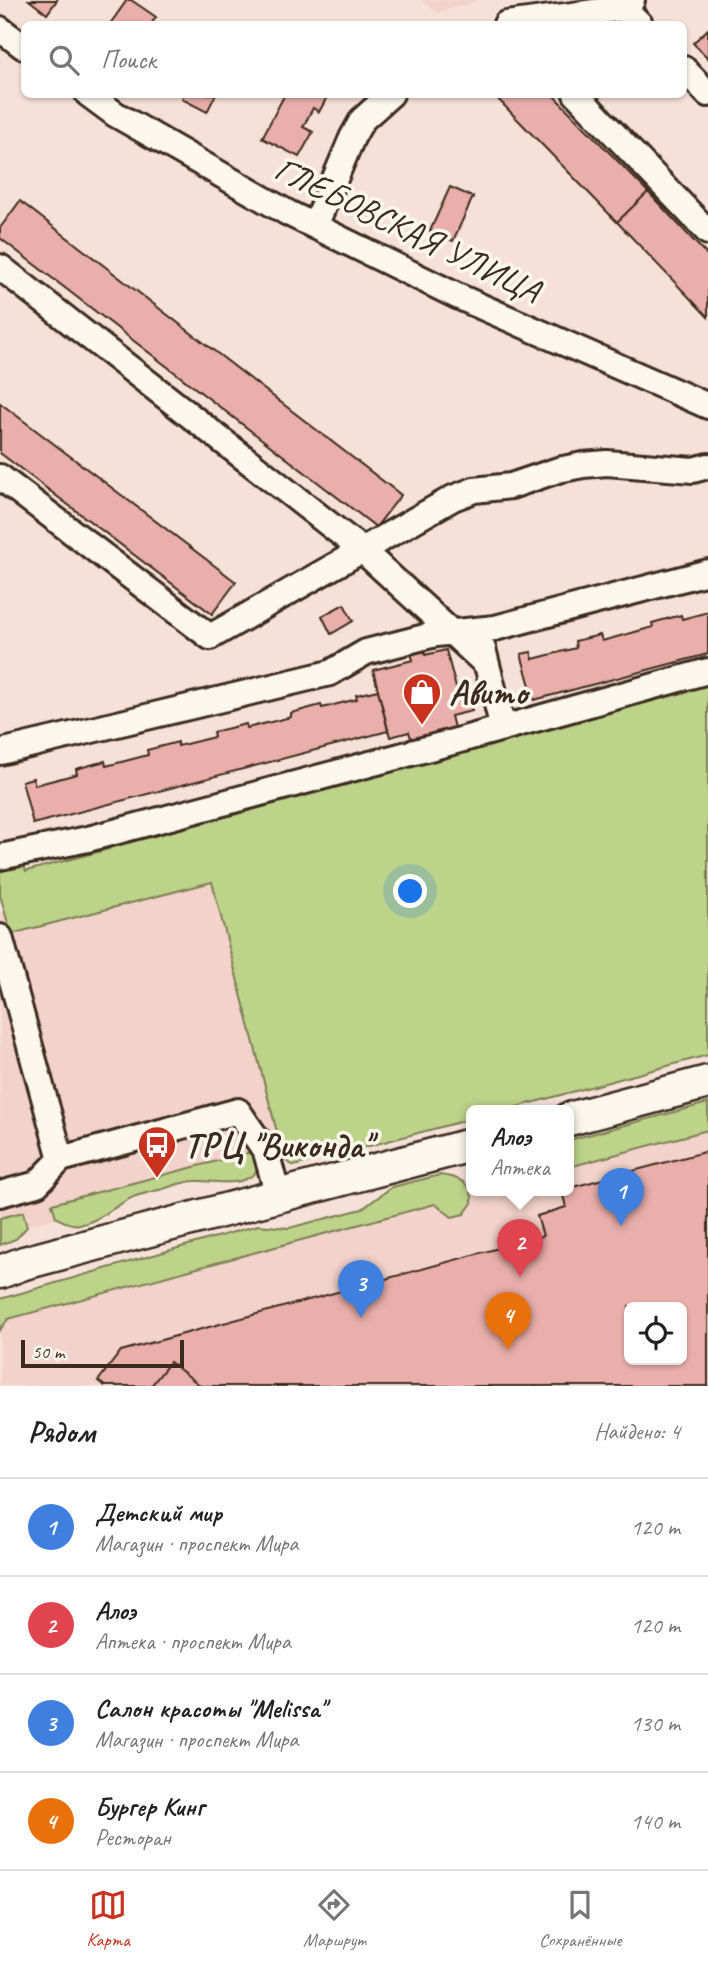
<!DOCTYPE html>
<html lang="ru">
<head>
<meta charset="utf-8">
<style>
  :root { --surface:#fff; --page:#f6f6f6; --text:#222; --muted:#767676; --line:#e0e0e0; --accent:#c8321e }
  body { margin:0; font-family:Caveat,sans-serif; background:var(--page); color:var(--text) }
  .controls { position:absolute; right:21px; bottom:21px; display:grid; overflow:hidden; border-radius:10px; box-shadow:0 2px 5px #0004 }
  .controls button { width:63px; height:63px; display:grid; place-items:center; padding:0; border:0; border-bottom:2px solid var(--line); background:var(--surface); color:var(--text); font:35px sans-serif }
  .scale { position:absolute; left:21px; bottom:18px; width:163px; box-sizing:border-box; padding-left:7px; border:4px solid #3b2a1e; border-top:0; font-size:19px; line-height:24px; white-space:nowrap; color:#3b2a1e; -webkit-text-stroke:5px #fbf7ec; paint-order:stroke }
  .you { position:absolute; left:411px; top:892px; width:24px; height:24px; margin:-18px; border:5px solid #fff; border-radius:50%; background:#1a73e8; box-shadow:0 0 0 10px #1a73e833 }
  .badge { display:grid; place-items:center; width:46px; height:46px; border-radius:50%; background:var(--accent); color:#fff; font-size:23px; font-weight:700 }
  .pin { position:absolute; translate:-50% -58px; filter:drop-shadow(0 2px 4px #0008) }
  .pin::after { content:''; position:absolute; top:37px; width:24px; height:21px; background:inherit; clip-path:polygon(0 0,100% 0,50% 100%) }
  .popup { position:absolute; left:466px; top:1105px; width:108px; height:91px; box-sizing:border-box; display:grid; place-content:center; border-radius:10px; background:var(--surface); filter:drop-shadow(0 2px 5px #0005); font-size:23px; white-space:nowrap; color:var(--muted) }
  .popup b { font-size:26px; color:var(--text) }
  .popup::after { content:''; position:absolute; left:50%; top:100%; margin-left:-14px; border:14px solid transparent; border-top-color:var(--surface) }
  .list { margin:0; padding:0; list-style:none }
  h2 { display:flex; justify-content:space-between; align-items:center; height:91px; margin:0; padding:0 28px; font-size:30px }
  h2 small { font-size:23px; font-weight:400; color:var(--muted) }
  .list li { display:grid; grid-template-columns:46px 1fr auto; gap:21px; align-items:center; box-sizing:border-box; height:98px; padding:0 28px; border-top:2px solid var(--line) }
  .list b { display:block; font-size:26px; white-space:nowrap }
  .list p { margin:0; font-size:23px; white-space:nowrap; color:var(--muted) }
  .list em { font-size:23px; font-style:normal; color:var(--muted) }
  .icon { flex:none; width:38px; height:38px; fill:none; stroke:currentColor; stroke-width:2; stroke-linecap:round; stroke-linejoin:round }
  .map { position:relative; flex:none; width:708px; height:1386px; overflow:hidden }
  .search { position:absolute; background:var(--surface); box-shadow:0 2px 5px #0004; left:21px; right:21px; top:21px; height:77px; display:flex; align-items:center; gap:18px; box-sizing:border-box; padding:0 24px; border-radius:10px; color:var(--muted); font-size:26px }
  .sheet { height:483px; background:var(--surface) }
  nav { display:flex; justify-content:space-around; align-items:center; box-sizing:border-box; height:98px; border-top:2px solid var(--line); background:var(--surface); font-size:19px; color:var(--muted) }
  nav a { display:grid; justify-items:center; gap:4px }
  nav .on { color:var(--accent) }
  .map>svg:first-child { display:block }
  .built { fill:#f2d2ca; fill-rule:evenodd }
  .green { fill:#bdd389; stroke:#7c7e54; stroke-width:2 }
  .building { fill:#eaafab; stroke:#3b2a1e; stroke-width:2; fill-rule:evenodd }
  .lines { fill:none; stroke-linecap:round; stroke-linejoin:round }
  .minor-casing { stroke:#3b2a1e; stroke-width:30 }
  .major-casing { stroke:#3b2a1e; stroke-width:37 }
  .minor { stroke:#fbf7ec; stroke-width:24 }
  .major { stroke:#fbf7ec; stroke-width:32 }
  .labels { text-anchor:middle; stroke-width:7; stroke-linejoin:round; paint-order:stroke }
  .street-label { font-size:35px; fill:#3b2a1e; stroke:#fbf7ec }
  .poi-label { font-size:35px; font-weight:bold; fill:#3b2a1e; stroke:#fbf7ec; text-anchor:start }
</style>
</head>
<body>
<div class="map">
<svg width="708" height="1386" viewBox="0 0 708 1386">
  <rect width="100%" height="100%" fill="#f6e1d8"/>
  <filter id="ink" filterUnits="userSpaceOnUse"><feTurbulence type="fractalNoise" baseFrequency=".0143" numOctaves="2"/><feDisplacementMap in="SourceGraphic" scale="14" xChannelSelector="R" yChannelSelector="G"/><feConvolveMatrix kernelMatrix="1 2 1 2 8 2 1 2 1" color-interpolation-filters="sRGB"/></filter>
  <g filter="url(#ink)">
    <path class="built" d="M 422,0 L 480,0 L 437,13 Z
      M 212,882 L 279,1141 L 274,1142 L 257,1172 L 247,1179 L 229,1184 L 194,1181 L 134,1197 L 92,1221 L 78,1226 L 71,1226 L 56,1218 L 27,1225 L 16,1239 L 0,1245 L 0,912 L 5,911 L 11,934 Z
      M 708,1103 L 708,1386 L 0,1386 L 0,1299 L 258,1225 L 289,1228 L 362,1209 L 392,1187 L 440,1175 L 461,1179 L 472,1193 L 569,1191 L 569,1140 ZM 629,1307 L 682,1307 L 682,1360 L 629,1360 Z"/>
    <path class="green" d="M 708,684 L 708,1055 L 502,1111 L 471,1111 L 471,1119 L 294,1166 L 278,1156 L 274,1142 L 279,1140 L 212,882 L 11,934 L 0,895 L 0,870 L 23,864 L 26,871 L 109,849 L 108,845 Z
      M 708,1103 L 708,1130 L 569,1167 L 569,1140 Z
      M 259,1150 L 260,1167 C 245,1190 219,1180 196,1181 C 184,1181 171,1187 159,1190 C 151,1192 141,1194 133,1197 C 107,1209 85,1238 56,1217 L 52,1204 Z
      M 440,1175 C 457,1177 474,1182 472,1203 L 464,1214 L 452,1217 L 435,1204 L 8,1319 L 0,1330 L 0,1299 L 258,1225 L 289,1228 L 362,1209 L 392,1187 Z
      M 23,1212 L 27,1227 L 16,1239 L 0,1245 L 0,1218 Z"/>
    <path class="building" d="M 29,0 L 57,0 L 47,14 Z
      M 127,0 L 131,0 L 156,17 L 151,24 L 110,24 Z
      M 708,29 L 708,58 L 693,43 Z
      M 184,94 L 216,94 L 207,112 L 182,99 Z
      M 285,94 L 318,94 L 326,99 L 319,112 L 313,108 L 303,127 L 313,132 L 299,157 L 262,138 Z
      M 493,94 L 552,94 L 648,192 L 617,222 Z
      M 450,187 L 473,197 L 453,241 L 430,231 Z
      M 648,192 L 708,256 L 708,317 L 617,222 Z
      M 20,201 L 401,495 L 376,527 L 0,238 L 0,228 Z
      M 0,403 L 236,582 L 212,614 L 0,453 Z
      M 344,604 L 353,621 L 331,634 L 322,616 Z
      M 708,612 L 708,654 L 534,700 L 521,654 L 531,652 L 533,659 L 576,648 L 575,641 L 600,635 L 602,641 L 653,627 L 652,623 L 681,615 L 682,619 Z
      M 424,650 L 425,655 L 446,650 L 459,699 L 468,697 L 472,711 L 451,716 L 455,732 L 413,744 L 409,732 L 390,737 L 373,670 L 413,660 L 411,653 Z
      M 378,690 L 388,731 L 33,824 L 22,781 L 33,778 L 35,785 L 77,774 L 76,769 L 105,761 L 106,766 L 148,755 L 147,750 L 178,742 L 178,746 L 214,737 L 213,732 L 246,724 L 247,728 L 291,717 L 291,713 L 321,705 L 322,708 L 357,699 L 356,695 Z
      M 708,1151 L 708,1386 L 201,1386 L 170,1362 L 151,1386 L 105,1386 L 98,1381 L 121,1351 L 543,1236 L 537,1216 L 566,1207 L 562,1191 L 569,1191 L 569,1188 ZM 629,1307 L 682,1307 L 682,1360 L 629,1360 Z
      M 170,1362 L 201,1386 L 151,1386 Z"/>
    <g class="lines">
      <g class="minor-casing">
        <path id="minor" d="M 624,8 L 640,24
          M 506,24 L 624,8 L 632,0
          M 0,29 L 24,47
          M 684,69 L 708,94
          M 88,94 L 115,114 L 288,213 L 457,296 L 708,406
          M 576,94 L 708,232
          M 315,226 L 352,138 L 362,120 L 391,94
          M 0,267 L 362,550 L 487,665
          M 0,477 L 210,637 L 453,498 L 474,490 L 511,486 L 558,470 L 583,465 L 607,463 L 693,470 L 708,466
          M 483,649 L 503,728
          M 0,752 L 330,673 L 366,652 L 436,634 L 495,628 L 708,572
          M 0,857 L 88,839 L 460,740 L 708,671
          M 0,937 L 61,1159
          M 0,1194 L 37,1184 L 61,1159 L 238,1111 L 266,1152 L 278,1196"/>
      </g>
      <g class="major-casing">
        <path id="major" d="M 569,1119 L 708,1082
          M 0,1272 L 24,1263 L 471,1145"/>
      </g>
      <use href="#minor" class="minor"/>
      <use href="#major" class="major"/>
    </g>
  </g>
  <defs>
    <g id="shop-pin" transform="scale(2.0125)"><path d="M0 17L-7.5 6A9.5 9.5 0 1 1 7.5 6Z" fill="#c8321e" stroke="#fbf7ec"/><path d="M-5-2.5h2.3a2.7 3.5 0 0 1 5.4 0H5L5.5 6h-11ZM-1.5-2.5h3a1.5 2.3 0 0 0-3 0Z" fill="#fff"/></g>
    <g id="bus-pin" transform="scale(2.0125)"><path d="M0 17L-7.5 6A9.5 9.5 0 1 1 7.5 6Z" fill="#c8321e" stroke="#fbf7ec"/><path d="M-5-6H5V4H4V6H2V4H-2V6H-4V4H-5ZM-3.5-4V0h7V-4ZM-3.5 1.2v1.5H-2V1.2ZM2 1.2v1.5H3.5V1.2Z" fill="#fff"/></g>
  </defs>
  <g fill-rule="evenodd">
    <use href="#shop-pin" x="422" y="692"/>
    <use href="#bus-pin" x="157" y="1145"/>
  </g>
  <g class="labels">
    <g class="street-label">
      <text transform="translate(408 229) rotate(26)" y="12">ГЛЕБОВСКАЯ УЛИЦА</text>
    </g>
    <g class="poi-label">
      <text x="449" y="704">Авито</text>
      <text x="184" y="1157">ТРЦ "Виконда"</text>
    </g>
  </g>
</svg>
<div class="controls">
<button><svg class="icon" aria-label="locate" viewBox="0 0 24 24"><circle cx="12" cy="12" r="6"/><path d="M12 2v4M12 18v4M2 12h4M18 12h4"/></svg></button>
</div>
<div class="scale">50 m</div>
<div class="you"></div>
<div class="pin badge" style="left:621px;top:1226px;background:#3f7fe0">1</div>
<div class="pin badge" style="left:520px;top:1277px;background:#e0444e">2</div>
<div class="popup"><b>Алоэ</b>Аптека</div>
<div class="pin badge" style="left:361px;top:1318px;background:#3f7fe0">3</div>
<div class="pin badge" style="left:508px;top:1350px;background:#e8710a">4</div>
<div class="search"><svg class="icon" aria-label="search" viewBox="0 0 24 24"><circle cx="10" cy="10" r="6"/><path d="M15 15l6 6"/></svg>Поиск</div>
</div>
<section class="sheet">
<h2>Рядом<small>Найдено: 4</small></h2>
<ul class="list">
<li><span class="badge" style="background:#3f7fe0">1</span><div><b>Детский мир</b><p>Магазин · проспект Мира</p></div><em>120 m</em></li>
<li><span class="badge" style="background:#e0444e">2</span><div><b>Алоэ</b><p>Аптека · проспект Мира</p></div><em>120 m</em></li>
<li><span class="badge" style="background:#3f7fe0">3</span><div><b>Салон красоты &quot;Melissa&quot;</b><p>Магазин · проспект Мира</p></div><em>130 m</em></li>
<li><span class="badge" style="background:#e8710a">4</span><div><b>Бургер Кинг</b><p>Ресторан</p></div><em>140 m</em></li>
</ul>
</section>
<nav>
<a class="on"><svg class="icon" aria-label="map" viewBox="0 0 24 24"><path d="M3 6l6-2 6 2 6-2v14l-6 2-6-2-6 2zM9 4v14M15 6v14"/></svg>Карта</a>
<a><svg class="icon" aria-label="directions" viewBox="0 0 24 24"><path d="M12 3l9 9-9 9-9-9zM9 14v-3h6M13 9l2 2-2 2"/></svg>Маршрут</a>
<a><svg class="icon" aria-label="saved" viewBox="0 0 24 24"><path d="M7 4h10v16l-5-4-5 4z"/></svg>Сохранённые</a>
</nav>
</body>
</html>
